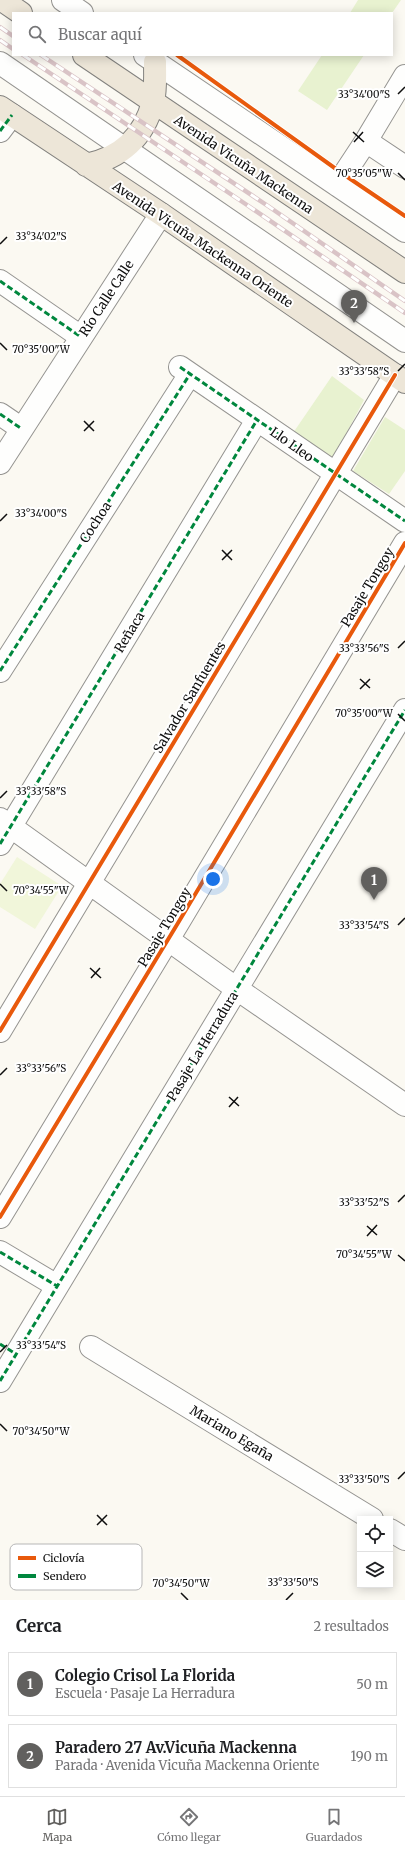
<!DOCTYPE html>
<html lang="es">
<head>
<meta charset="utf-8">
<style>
  :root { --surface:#fff; --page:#f6f6f6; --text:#202124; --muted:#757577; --line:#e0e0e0; --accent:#61605e }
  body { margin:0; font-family:Merriweather,serif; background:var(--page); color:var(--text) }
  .controls { position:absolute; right:12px; bottom:12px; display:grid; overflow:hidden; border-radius:0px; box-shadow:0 2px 10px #0003 }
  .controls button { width:36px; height:36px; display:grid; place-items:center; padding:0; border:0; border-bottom:1px solid var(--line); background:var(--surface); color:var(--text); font:20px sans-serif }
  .you { position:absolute; left:213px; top:879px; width:14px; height:14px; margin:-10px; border:3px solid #fff; border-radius:50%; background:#1a73e8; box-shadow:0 0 0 6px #1a73e833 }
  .badge { display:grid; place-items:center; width:26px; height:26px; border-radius:50%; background:var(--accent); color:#fff; font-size:13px; font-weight:700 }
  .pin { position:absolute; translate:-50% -33px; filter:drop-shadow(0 1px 2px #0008) }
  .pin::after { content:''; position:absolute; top:21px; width:14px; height:12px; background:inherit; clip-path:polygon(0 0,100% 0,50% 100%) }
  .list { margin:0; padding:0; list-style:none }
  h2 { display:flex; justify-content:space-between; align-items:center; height:52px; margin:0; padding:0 16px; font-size:17px }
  h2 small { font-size:13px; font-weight:400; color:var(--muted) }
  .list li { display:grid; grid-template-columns:26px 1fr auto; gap:12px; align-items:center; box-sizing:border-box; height:64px; margin:0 8px 8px; padding:0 8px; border:1px solid var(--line); border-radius:0px }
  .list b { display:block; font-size:15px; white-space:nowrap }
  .list p { margin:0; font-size:13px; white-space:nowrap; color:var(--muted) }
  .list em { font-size:13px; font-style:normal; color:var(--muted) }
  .icon { flex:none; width:22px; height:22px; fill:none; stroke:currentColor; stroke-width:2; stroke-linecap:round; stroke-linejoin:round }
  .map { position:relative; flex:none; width:405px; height:1600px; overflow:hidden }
  .search { position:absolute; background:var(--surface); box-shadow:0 2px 10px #0003; left:12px; right:12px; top:12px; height:44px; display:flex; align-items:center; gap:10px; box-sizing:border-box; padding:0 14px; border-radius:0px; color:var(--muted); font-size:15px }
  .sheet { height:196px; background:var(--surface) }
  nav { display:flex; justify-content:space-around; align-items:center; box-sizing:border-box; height:56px; border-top:1px solid var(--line); background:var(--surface); font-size:11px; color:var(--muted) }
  nav a { display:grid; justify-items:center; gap:2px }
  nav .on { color:var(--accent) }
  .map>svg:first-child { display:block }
  .green { fill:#e8f2d0 }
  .pitch { fill:#f1f6da }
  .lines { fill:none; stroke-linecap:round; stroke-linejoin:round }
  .minor-casing { stroke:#959491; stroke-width:24 }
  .major-casing { stroke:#82817e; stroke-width:24 }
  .minor { stroke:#fefefd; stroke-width:22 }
  .major { stroke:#ede6d8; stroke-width:22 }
  .rail-casing { stroke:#d9c3c6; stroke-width:4.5 }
  .rail { stroke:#fff; stroke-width:3; stroke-dasharray:9; stroke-linecap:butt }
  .quiet { stroke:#00873e; stroke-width:3; stroke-dasharray:6 3; stroke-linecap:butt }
  .cycleway-casing { stroke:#fff; stroke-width:6 }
  .cycleway { stroke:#e8590c; stroke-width:4 }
  .ticks { fill:none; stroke:#0e0e0e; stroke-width:1.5 }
  .labels { text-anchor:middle; stroke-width:4; stroke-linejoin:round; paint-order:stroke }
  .street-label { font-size:13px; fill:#0e0e0e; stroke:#fff }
  .key { fill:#fff; stroke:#b7b7b7; stroke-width:1 }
  .key-label { font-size:11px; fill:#0e0e0e }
  .ticks-label { font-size:10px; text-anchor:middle; fill:#0e0e0e; stroke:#fff; stroke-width:4; stroke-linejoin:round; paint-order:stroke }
</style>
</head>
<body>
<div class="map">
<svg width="405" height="1600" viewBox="0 0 405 1600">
  <rect width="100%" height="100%" fill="#fbf9f2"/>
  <path class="green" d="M 358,0 L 401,0 L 392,13 L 350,13 Z
    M 322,55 L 364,55 L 327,110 L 298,91 Z
    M 332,376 L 364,400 L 332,460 L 293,433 Z
    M 385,417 L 405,430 L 405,471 L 389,494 L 353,471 Z"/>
  <path class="pitch" d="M 17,857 L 62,886 L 35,929 L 0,907 L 0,884 Z"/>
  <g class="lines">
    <g class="minor-casing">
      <path id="minor" d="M 63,0 L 82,13
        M 145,55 L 405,231
        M 0,63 L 405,341
        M 0,131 L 12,115
        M 366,141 L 405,167
        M 337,185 L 366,141 L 405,76
        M 0,281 L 81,337
        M 180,367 L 405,521
        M 0,414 L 22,429
        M 0,463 L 161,214
        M 0,671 L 190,374
        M 0,819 L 237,989 L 405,1105
        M 0,844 L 257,420
        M 0,1031 L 395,375
        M 0,1217 L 178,923 L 405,543
        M 0,1252 L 57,1286
        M 91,1347 L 372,1519
        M 0,1381 L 405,710
        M 390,1530 L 405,1539"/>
    </g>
    <g class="major-casing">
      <path id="major" d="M 2,0 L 21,13
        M 84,55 L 405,272
        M 0,107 L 161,214 L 405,382
        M 86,165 C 121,158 144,137 153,102 C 156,89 155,75 155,62"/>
    </g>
    <use href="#minor" class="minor"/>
    <use href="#major" class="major"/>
    <g class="rail-casing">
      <path id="rail" d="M 0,27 L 13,36
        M 0,40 L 13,49
        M 23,55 L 247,205 L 405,313
        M 41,55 L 268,206 L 405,301"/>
    </g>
    <use href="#rail" class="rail"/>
    <path class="quiet" d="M 0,131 L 12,115
      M 0,281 L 81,337
      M 180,367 L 405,521
      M 0,414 L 22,429
      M 0,671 L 190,374
      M 0,844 L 257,420
      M 0,1252 L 57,1286
      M 0,1344 L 16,1354
      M 0,1381 L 405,710"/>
    <g class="cycleway-casing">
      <path id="cycleway" d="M 177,55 L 343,174 L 405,216
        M 0,1031 L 395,375
        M 0,1217 L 178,923 L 405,543"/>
    </g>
    <use href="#cycleway" class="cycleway"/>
  </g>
  <path class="ticks" d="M 398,94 L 405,87M 353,132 L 364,142M 354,142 L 363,132M 398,173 L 405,180M 0,244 L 7,237M 0,343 L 7,350M 398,371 L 405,364M 84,421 L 94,431M 84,431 L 94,421M 0,521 L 7,514M 222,550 L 232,560M 222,560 L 232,550M 398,648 L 405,641M 360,679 L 370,688M 360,689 L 370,679M 398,714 L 405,721M 0,798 L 7,791M 0,884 L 7,891M 398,925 L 405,918M 90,968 L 101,978M 91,978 L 100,968M 0,1075 L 7,1068M 229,1097 L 239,1106M 229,1107 L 238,1097M 398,1202 L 405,1195M 367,1226 L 377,1235M 367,1236 L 377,1225M 398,1255 L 405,1261M 0,1352 L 7,1345M 0,1424 L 7,1431M 398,1479 L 405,1472M 97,1515 L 107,1525M 97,1525 L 107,1515M 181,1593 L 188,1600M 286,1600 L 293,1593"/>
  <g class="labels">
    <g class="street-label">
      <text transform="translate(244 164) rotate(34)" y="5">Avenida Vicuña Mackenna</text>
      <text transform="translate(203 244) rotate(34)" y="5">Avenida Vicuña Mackenna Oriente</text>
      <text transform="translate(106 298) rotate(-57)" y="5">Río Calle Calle</text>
      <text transform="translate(292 444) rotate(35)" y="5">Llo Lleo</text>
      <text transform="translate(95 522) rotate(-57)" y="5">Cochoa</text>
      <text transform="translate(367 587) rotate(-59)" y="5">Pasaje Tongoy</text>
      <text transform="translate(129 632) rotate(-59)" y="5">Reñaca</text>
      <text transform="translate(189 697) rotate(-59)" y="5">Salvador Sanfuentes</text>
      <text transform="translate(164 927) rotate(-59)" y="5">Pasaje Tongoy</text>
      <text transform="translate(202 1046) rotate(-59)" y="5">Pasaje La Herradura</text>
      <text transform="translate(232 1433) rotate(31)" y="5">Mariano Egaña</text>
    </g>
  </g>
  <rect x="10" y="1544" width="132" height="46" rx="6" class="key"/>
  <rect x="18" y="1556" width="18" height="4" fill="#e8590c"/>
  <rect x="18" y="1574" width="18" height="4" fill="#00873e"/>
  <g class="key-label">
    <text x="43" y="1562">Ciclovía</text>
    <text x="43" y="1580">Sendero</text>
  </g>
  <g class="ticks-label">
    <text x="364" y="98">33°34'00"S</text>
    <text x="364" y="177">70°35'05"W</text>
    <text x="41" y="240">33°34'02"S</text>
    <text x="41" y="353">70°35'00"W</text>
    <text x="364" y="375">33°33'58"S</text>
    <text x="41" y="517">33°34'00"S</text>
    <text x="364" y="652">33°33'56"S</text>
    <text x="364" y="717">70°35'00"W</text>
    <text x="41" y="795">33°33'58"S</text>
    <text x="41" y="894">70°34'55"W</text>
    <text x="364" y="929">33°33'54"S</text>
    <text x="41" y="1072">33°33'56"S</text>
    <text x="364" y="1206">33°33'52"S</text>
    <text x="364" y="1258">70°34'55"W</text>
    <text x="41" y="1349">33°33'54"S</text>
    <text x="41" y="1435">70°34'50"W</text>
    <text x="364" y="1483">33°33'50"S</text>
    <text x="293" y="1586">33°33'50"S</text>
    <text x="181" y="1587">70°34'50"W</text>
  </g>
</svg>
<div class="controls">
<button><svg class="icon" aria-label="locate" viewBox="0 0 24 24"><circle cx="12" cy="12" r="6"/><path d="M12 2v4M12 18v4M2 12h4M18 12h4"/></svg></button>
<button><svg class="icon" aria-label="layers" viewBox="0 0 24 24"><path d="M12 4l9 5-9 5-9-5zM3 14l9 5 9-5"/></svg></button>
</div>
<div class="you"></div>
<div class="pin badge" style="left:374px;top:900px">1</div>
<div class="pin badge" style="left:354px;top:323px">2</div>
<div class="search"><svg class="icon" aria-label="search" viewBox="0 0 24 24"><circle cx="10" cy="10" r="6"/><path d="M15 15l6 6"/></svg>Buscar aquí</div>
</div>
<section class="sheet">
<h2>Cerca<small>2 resultados</small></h2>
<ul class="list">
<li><span class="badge">1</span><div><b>Colegio Crisol La Florida</b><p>Escuela · Pasaje La Herradura</p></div><em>50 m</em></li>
<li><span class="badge">2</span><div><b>Paradero 27 Av.Vicuña Mackenna</b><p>Parada · Avenida Vicuña Mackenna Oriente</p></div><em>190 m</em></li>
</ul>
</section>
<nav>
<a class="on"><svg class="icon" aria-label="map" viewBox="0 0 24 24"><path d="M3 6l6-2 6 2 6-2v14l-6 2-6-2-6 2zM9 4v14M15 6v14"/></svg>Mapa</a>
<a><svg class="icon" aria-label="directions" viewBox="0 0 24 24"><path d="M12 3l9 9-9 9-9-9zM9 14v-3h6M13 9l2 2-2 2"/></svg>Cómo llegar</a>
<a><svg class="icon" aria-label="saved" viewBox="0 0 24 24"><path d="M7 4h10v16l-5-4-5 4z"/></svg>Guardados</a>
</nav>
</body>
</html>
